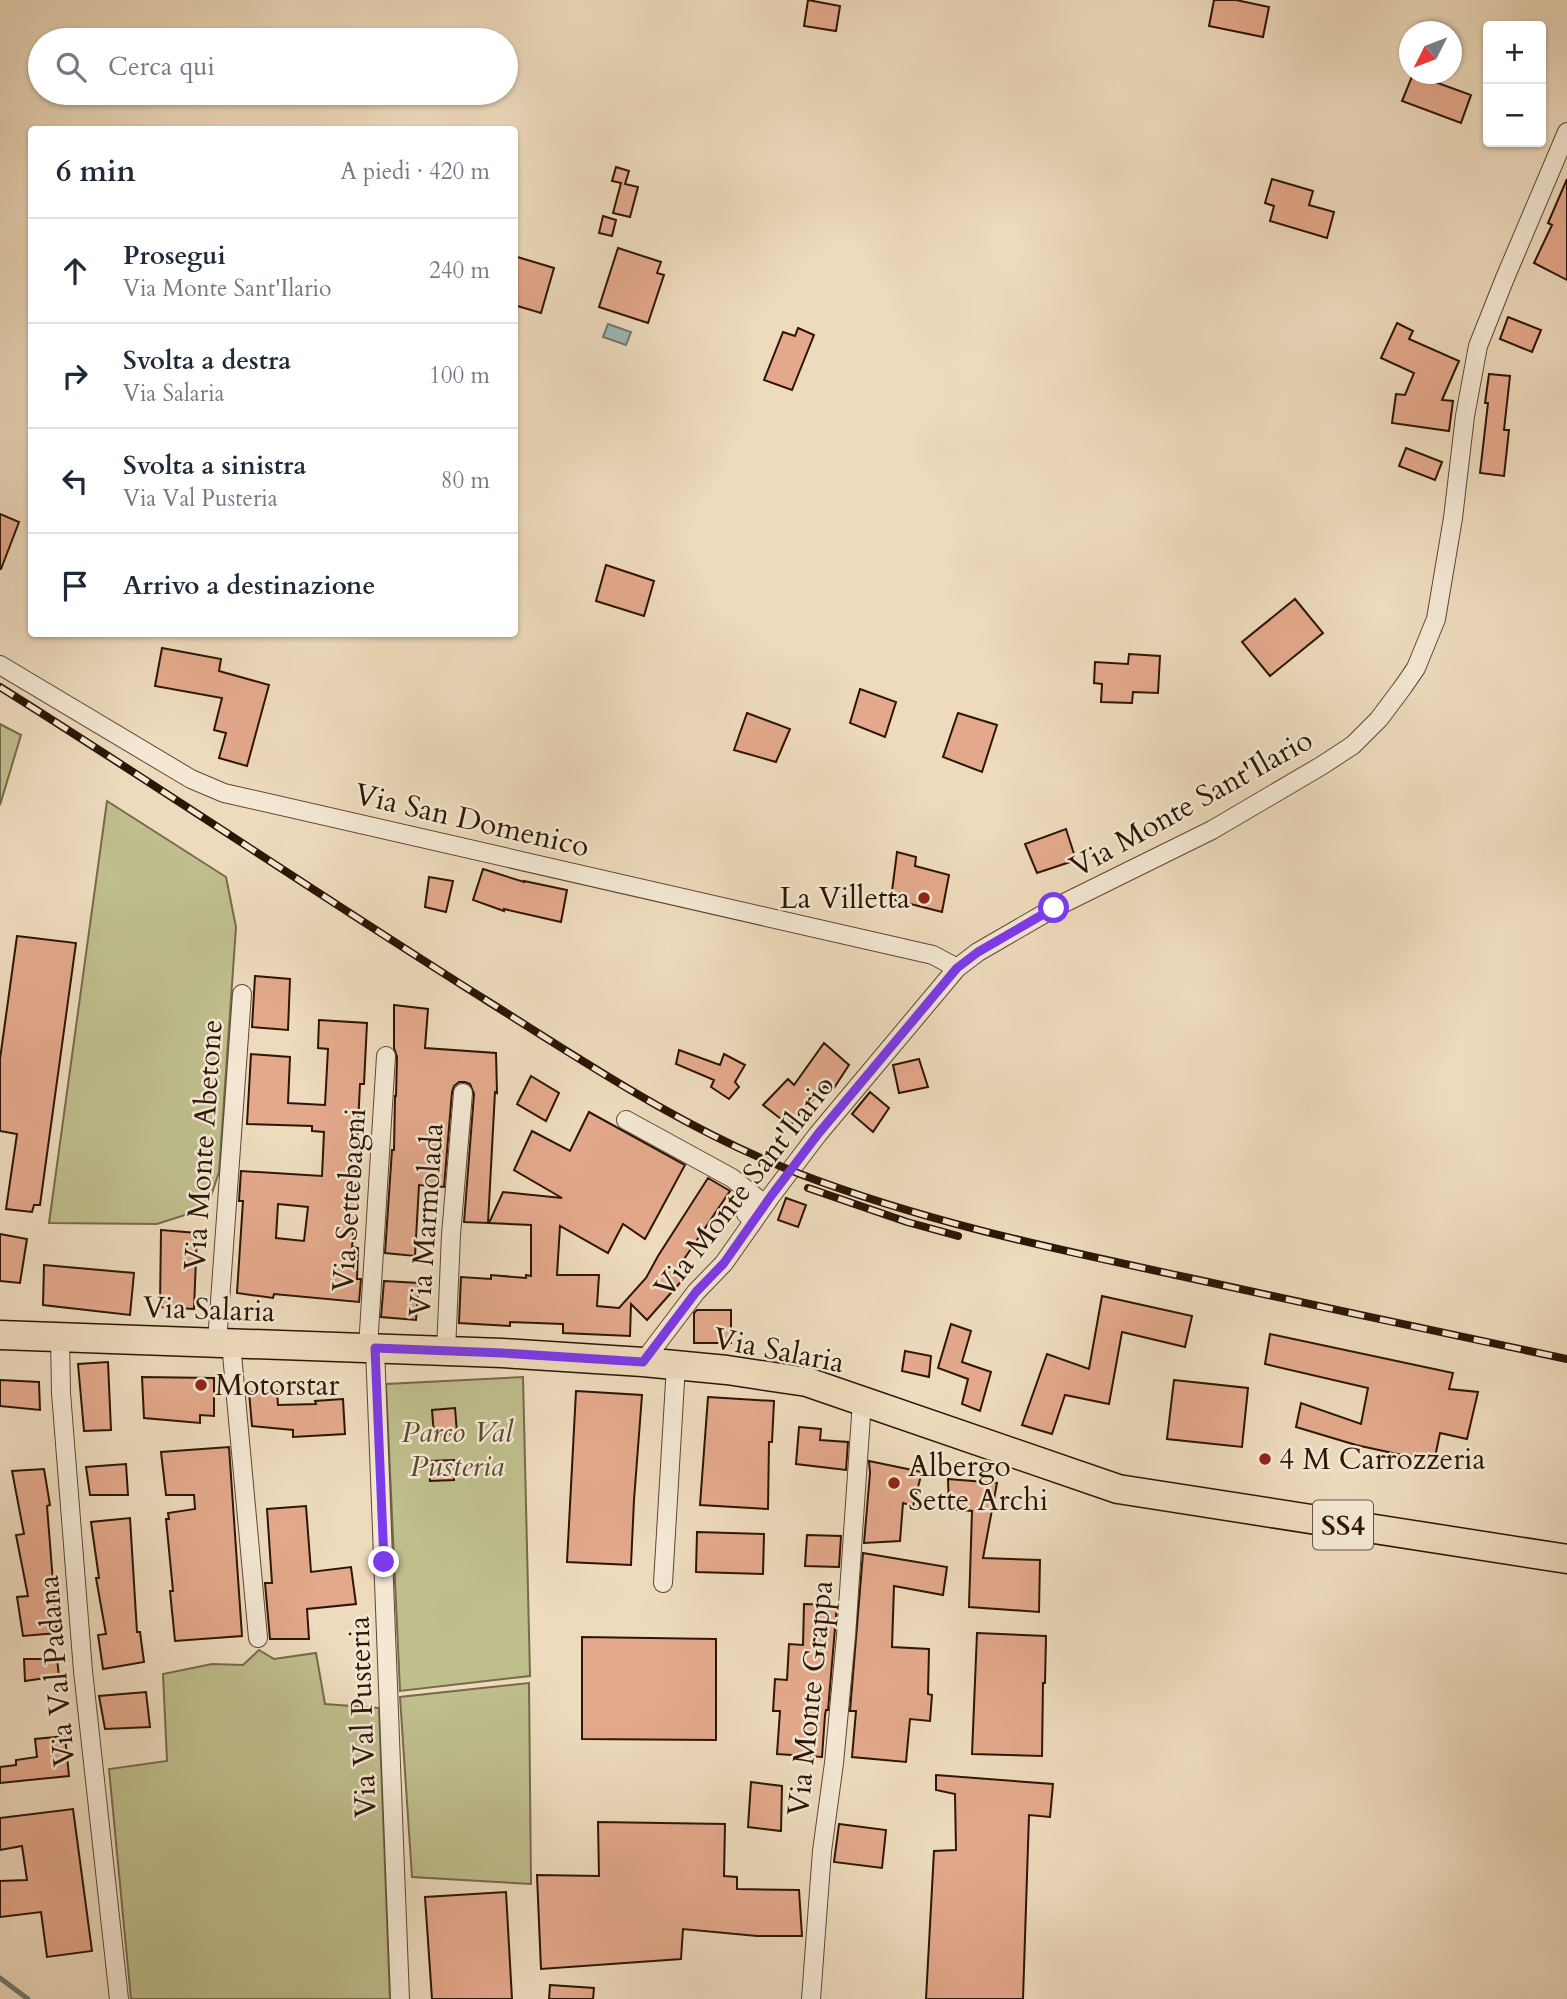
<!DOCTYPE html>
<html lang="it">
<head>
<meta charset="utf-8">
<style>
  :root { --surface:#fff; --page:#f2f2f3; --text:#1f2937; --muted:#747a83; --line:#e0e1e3 }
  body { margin:0; font-family:Cardo,serif; background:var(--page); color:var(--text) }
  .controls { position:absolute; right:21px; top:21px; display:grid; overflow:hidden; border-radius:7px; box-shadow:0 2px 5px #0004 }
  .controls button { width:63px; height:63px; display:grid; place-items:center; padding:0; border:0; border-bottom:2px solid var(--line); background:var(--surface); color:var(--text); font:35px sans-serif }
  .compass { position:absolute; left:1399px; top:21px; width:63px; height:63px; border-radius:50%; background:var(--surface); box-shadow:0 2px 5px #0004; rotate:228deg }
  .stop { position:absolute; width:21px; height:21px; margin:-16px; border:5px solid #7c3aed; border-radius:50%; background:#fff }
  .stop.end { background:#7c3aed; border-color:#fff; box-shadow:0 2px 7px #0008 }
  .list { margin:0; padding:0; list-style:none }
  h2 { display:flex; justify-content:space-between; align-items:center; height:91px; margin:0; padding:0 28px; font-size:30px }
  h2 small { font-size:23px; font-weight:400; color:var(--muted) }
  .list li { display:grid; grid-template-columns:46px 1fr auto; gap:21px; align-items:center; box-sizing:border-box; height:105px; padding:0 28px; border-top:2px solid var(--line) }
  .list b { display:block; font-size:26px; white-space:nowrap }
  .list p { margin:0; font-size:23px; white-space:nowrap; color:var(--muted) }
  .list em { font-size:23px; font-style:normal; color:var(--muted) }
  .icon { flex:none; width:38px; height:38px; fill:none; stroke:currentColor; stroke-width:2; stroke-linecap:round; stroke-linejoin:round }
  .map { position:relative; flex:none; width:1567px; height:1999px; overflow:hidden }
  .search { position:absolute; background:var(--surface); box-shadow:0 2px 5px #0004; left:28px; top:28px; width:490px; height:77px; display:flex; align-items:center; gap:18px; box-sizing:border-box; padding:0 24px; border-radius:38px; color:var(--muted); font-size:26px }
  .panel { position:absolute; background:var(--surface); box-shadow:0 2px 5px #0004; left:28px; top:126px; width:490px; height:511px; border-radius:7px }
  .map>svg:first-child { display:block }
  .green { fill:#bfbe8d; stroke:#766a49; stroke-width:2 }
  .water { fill:#9bb9b8; stroke:#6f7770; stroke-width:2 }
  .lines { fill:none; stroke-linecap:round; stroke-linejoin:round }
  .stream { stroke:#6f7770; stroke-width:5 }
  .building { fill:#e4a98c; stroke:#2d1505; stroke-width:2; fill-rule:evenodd }
  .street-casing { stroke:#5d4633; stroke-width:20 }
  .primary-casing { stroke:#2d1505; stroke-width:31 }
  .street { stroke:#f4e8d4; stroke-width:18 }
  .primary { stroke:#eedbbd; stroke-width:28 }
  .rail-casing { stroke:#2d1505; stroke-width:8 }
  .rail { stroke:#f4e8d4; stroke-width:5; stroke-dasharray:16; stroke-linecap:butt }
  .route { stroke:#7c3aed; stroke-width:9 }
  .poi-dot { fill:#8f2418; stroke:#f4e8d4; stroke-width:2.5 }
  .labels { text-anchor:middle; stroke-width:5; stroke-linejoin:round; paint-order:stroke }
  .shield { fill:#f4e8d4; stroke:#695443; stroke-width:2 }
  .shield-label { font-size:28px; font-weight:bold; fill:#2d1505 }
  .street-label { font-size:30px; fill:#2d1505; stroke:#f4e8d4 }
  .poi-label { font-size:30px; fill:#2d1505; stroke:#f4e8d4; text-anchor:start }
  .park-label { font-size:30px; font-style:italic; fill:#59482e; stroke:#f4e8d4 }
</style>
</head>
<body>
<div class="map">
<svg width="1567" height="1999" viewBox="0 0 1567 1999">
  <rect width="100%" height="100%" fill="#eedbbd"/>
  <filter id="stains"><feTurbulence type="fractalNoise" baseFrequency=".00286" numOctaves="4"/><feColorMatrix values="0 0 0 0 .2 0 0 0 0 .09 0 0 0 0 .02 0 0 0 .5 -.17"/></filter>
  <radialGradient id="worn" r=".72"><stop offset=".6" stop-color="#630" stop-opacity="0"/><stop offset="1" stop-color="#630" stop-opacity=".3"/></radialGradient>
  <path class="green" d="M 0,724 L 21,735 L 0,805 Z
    M 107,801 L 226,877 L 236,927 L 219,1172 L 207,1208 L 157,1224 L 49,1223 Z
    M 523,1377 L 530,1676 L 400,1691 L 386,1384 Z
    M 259,1650 L 274,1659 L 316,1653 L 325,1704 L 379,1708 L 390,1999 L 131,1999 L 109,1769 L 167,1761 L 163,1674 L 212,1664 L 243,1665 Z
    M 529,1683 L 531,1884 L 412,1877 L 400,1697 Z"/>
  <path class="water" d="M 608,324 L 631,332 L 626,345 L 603,337 Z"/>
  <g class="lines">
    <path class="stream" d="M 0,1978 L 28,1999"/>
  </g>
  <path class="building" d="M 808,0 L 840,6 L 836,31 L 804,26 Z
    M 1214,0 L 1236,0 L 1269,7 L 1263,37 L 1209,26 Z
    M 1413,74 L 1471,95 L 1461,123 L 1402,101 Z
    M 616,167 L 629,171 L 625,184 L 638,187 L 630,217 L 613,213 L 621,183 L 612,181 Z
    M 1272,179 L 1313,191 L 1309,205 L 1334,212 L 1327,238 L 1270,221 L 1274,206 L 1265,203 Z
    M 1567,179 L 1567,280 L 1534,263 L 1552,225 L 1548,223 Z
    M 603,216 L 616,220 L 612,236 L 599,233 Z
    M 618,248 L 661,262 L 657,273 L 664,275 L 648,323 L 599,307 Z
    M 514,256 L 554,268 L 541,313 L 514,305 Z
    M 1508,317 L 1541,330 L 1532,352 L 1500,339 Z
    M 1397,323 L 1413,331 L 1409,339 L 1459,361 L 1442,400 L 1453,401 L 1449,431 L 1392,423 L 1396,394 L 1405,395 L 1414,373 L 1381,358 Z
    M 798,328 L 814,335 L 792,390 L 764,380 L 783,332 L 795,336 Z
    M 1489,374 L 1510,376 L 1504,430 L 1509,430 L 1504,476 L 1480,473 L 1488,403 L 1485,403 Z
    M 1406,448 L 1442,462 L 1435,480 L 1399,466 Z
    M 0,514 L 19,522 L 1,569 L 0,569 Z
    M 606,565 L 654,581 L 644,616 L 596,601 Z
    M 1295,599 L 1323,633 L 1270,676 L 1242,642 Z
    M 162,648 L 221,659 L 219,671 L 269,685 L 247,766 L 219,758 L 226,733 L 214,730 L 222,698 L 155,686 Z
    M 1129,654 L 1160,656 L 1158,693 L 1133,692 L 1132,703 L 1101,702 L 1102,684 L 1094,683 L 1095,662 L 1128,664 Z
    M 860,689 L 896,702 L 885,737 L 850,723 Z
    M 747,713 L 790,729 L 776,762 L 734,750 Z
    M 958,713 L 997,725 L 982,772 L 943,757 Z
    M 1066,829 L 1076,860 L 1037,873 L 1025,844 Z
    M 897,852 L 916,857 L 915,866 L 949,875 L 942,912 L 891,899 Z
    M 483,869 L 524,882 L 524,881 L 567,890 L 561,922 L 504,909 L 504,911 L 473,900 Z
    M 429,877 L 453,881 L 446,912 L 425,907 Z
    M 17,936 L 76,943 L 40,1205 L 34,1205 L 32,1212 L 6,1209 L 17,1134 L 0,1131 L 0,1059 Z
    M 255,976 L 290,979 L 288,1030 L 252,1027 Z
    M 394,1005 L 428,1009 L 425,1048 L 496,1053 L 497,1093 L 495,1092 L 488,1223 L 464,1222 L 474,1094 L 470,1084 L 465,1082 L 459,1082 L 454,1086 L 452,1092 L 444,1187 L 419,1185 L 415,1256 L 385,1253 L 392,1150 L 394,1150 L 395,1096 L 396,1096 L 397,1057 L 394,1048 Z
    M 319,1020 L 367,1023 L 364,1084 L 360,1084 L 355,1186 L 358,1186 L 352,1247 L 358,1248 L 357,1279 L 361,1279 L 359,1302 L 274,1294 L 273,1298 L 237,1293 L 243,1201 L 239,1201 L 241,1171 L 322,1176 L 324,1132 L 312,1131 L 312,1126 L 247,1124 L 251,1054 L 290,1057 L 288,1103 L 325,1105 L 328,1049 L 318,1048 ZM 278,1204 L 308,1207 L 304,1241 L 276,1238 Z
    M 824,1043 L 849,1065 L 832,1091 L 825,1086 L 790,1126 L 763,1105 L 788,1079 L 794,1085 Z
    M 679,1050 L 720,1065 L 724,1054 L 745,1065 L 735,1082 L 739,1087 L 729,1099 L 711,1087 L 714,1080 L 676,1064 Z
    M 919,1059 L 928,1087 L 899,1093 L 893,1065 Z
    M 531,1076 L 559,1093 L 546,1121 L 517,1104 Z
    M 870,1092 L 889,1108 L 873,1132 L 852,1114 Z
    M 589,1112 L 685,1165 L 645,1239 L 623,1224 L 608,1253 L 560,1226 L 557,1275 L 599,1275 L 597,1306 L 619,1308 L 646,1278 L 658,1256 L 708,1178 L 730,1191 L 676,1271 L 686,1276 L 647,1320 L 631,1304 L 630,1336 L 563,1333 L 563,1324 L 510,1322 L 510,1326 L 459,1323 L 461,1277 L 491,1279 L 491,1275 L 526,1278 L 526,1275 L 531,1276 L 531,1225 L 489,1223 L 503,1192 L 562,1198 L 514,1170 L 532,1131 L 570,1151 Z
    M 786,1198 L 806,1205 L 798,1227 L 778,1220 Z
    M 161,1230 L 197,1233 L 194,1309 L 160,1307 Z
    M 0,1234 L 27,1239 L 20,1283 L 0,1281 Z
    M 44,1265 L 134,1273 L 130,1315 L 43,1305 Z
    M 384,1281 L 419,1283 L 416,1320 L 381,1317 Z
    M 1102,1296 L 1192,1316 L 1185,1347 L 1122,1332 L 1109,1404 L 1065,1395 L 1052,1434 L 1022,1425 L 1047,1354 L 1089,1369 Z
    M 697,1310 L 731,1310 L 731,1343 L 694,1343 L 694,1313 Z
    M 951,1324 L 971,1331 L 962,1362 L 991,1372 L 980,1411 L 962,1404 L 968,1379 L 938,1368 Z
    M 1270,1334 L 1453,1373 L 1449,1389 L 1478,1392 L 1467,1439 L 1440,1433 L 1434,1462 L 1356,1445 L 1296,1427 L 1301,1403 L 1361,1424 L 1368,1388 L 1265,1364 Z
    M 905,1351 L 931,1356 L 929,1377 L 902,1371 Z
    M 108,1362 L 111,1430 L 84,1431 L 78,1364 Z
    M 142,1377 L 214,1378 L 214,1416 L 200,1415 L 200,1423 L 144,1418 Z
    M 0,1380 L 39,1382 L 40,1410 L 0,1406 Z
    M 1174,1380 L 1248,1388 L 1242,1447 L 1167,1439 Z
    M 277,1391 L 278,1405 L 316,1404 L 315,1401 L 343,1399 L 345,1434 L 293,1437 L 293,1430 L 252,1426 L 249,1392 Z
    M 576,1391 L 642,1395 L 634,1500 L 631,1565 L 567,1562 Z
    M 708,1397 L 774,1401 L 772,1442 L 769,1442 L 768,1509 L 700,1505 Z
    M 455,1408 L 457,1433 L 434,1435 L 432,1410 Z
    M 799,1427 L 821,1429 L 820,1440 L 848,1442 L 846,1470 L 796,1464 Z
    M 229,1447 L 242,1636 L 175,1641 L 170,1591 L 173,1591 L 166,1519 L 169,1519 L 168,1513 L 195,1509 L 194,1495 L 166,1495 L 161,1452 Z
    M 454,1460 L 454,1480 L 430,1481 L 429,1461 Z
    M 869,1461 L 922,1472 L 913,1506 L 903,1503 L 900,1541 L 864,1543 L 870,1473 Z
    M 126,1464 L 128,1495 L 90,1495 L 86,1467 Z
    M 44,1469 L 50,1505 L 47,1506 L 57,1633 L 23,1636 L 17,1597 L 28,1596 L 16,1535 L 24,1534 L 12,1471 Z
    M 948,1479 L 997,1483 L 983,1558 L 1040,1560 L 1039,1612 L 969,1607 L 972,1511 L 949,1509 Z
    M 306,1506 L 311,1572 L 351,1567 L 356,1604 L 307,1609 L 309,1639 L 270,1639 L 265,1583 L 272,1583 L 267,1509 Z
    M 130,1518 L 137,1632 L 140,1632 L 144,1662 L 103,1669 L 98,1635 L 106,1634 L 96,1578 L 99,1578 L 91,1522 Z
    M 697,1532 L 764,1534 L 763,1574 L 696,1572 Z
    M 807,1535 L 841,1536 L 839,1567 L 805,1566 Z
    M 863,1553 L 947,1567 L 943,1595 L 894,1586 L 892,1647 L 929,1649 L 928,1694 L 932,1695 L 930,1721 L 910,1719 L 906,1762 L 852,1757 L 856,1711 L 850,1711 Z
    M 804,1604 L 837,1605 L 828,1710 L 826,1710 L 825,1715 L 822,1757 L 777,1754 L 780,1711 L 773,1711 L 775,1679 L 787,1680 L 789,1644 L 803,1645 Z
    M 977,1633 L 1046,1636 L 1045,1683 L 1043,1683 L 1042,1756 L 972,1754 Z
    M 582,1637 L 716,1639 L 716,1740 L 582,1739 Z
    M 24,1659 L 57,1659 L 59,1676 L 25,1681 Z
    M 146,1692 L 150,1727 L 105,1729 L 99,1696 Z
    M 65,1736 L 69,1776 L 0,1783 L 0,1767 L 16,1765 L 16,1760 L 37,1757 L 35,1739 Z
    M 936,1775 L 1053,1784 L 1050,1817 L 1029,1815 L 1023,1999 L 926,1999 L 934,1851 L 956,1850 L 955,1794 L 936,1790 Z
    M 751,1782 L 782,1786 L 781,1831 L 748,1827 Z
    M 73,1809 L 92,1951 L 47,1957 L 41,1912 L 0,1917 L 0,1881 L 27,1880 L 22,1846 L 0,1850 L 0,1818 Z
    M 598,1822 L 725,1824 L 724,1876 L 737,1877 L 737,1889 L 799,1890 L 802,1936 L 757,1936 L 683,1929 L 681,1959 L 541,1969 L 537,1875 L 599,1876 Z
    M 839,1824 L 886,1830 L 882,1868 L 834,1862 Z
    M 506,1892 L 512,1999 L 432,1999 L 425,1897 Z
    M 550,1985 L 594,1988 L 593,1999 L 549,1999 Z"/>
  <g class="lines">
    <g class="street-casing">
      <path id="street" d="M 0,665 L 191,779 L 224,793 L 933,955 L 957,968
        M 626,1120 L 732,1178 L 757,1198 L 746,1214
        M 60,1337 L 61,1393 L 83,1671 L 119,1999
        M 217,1343 L 242,994
        M 231,1343 L 258,1638
        M 368,1348 L 386,1056
        M 375,1348 L 400,1999
        M 446,1351 L 451,1235 L 463,1093
        M 643,1362 L 696,1292 L 724,1263 L 771,1196 L 818,1134 L 957,968 L 978,952 L 1054,908 L 1212,830 L 1321,766 L 1353,745 L 1379,719 L 1403,687 L 1416,668 L 1436,619 L 1453,518 L 1465,416 L 1478,346 L 1505,278 L 1567,132
        M 663,1583 L 676,1365
        M 811,1999 L 822,1851 L 834,1763 L 846,1636 L 862,1401"/>
    </g>
    <g class="primary-casing">
      <path id="primary" d="M 0,1335 L 502,1353 L 643,1362 L 727,1370 L 807,1382 L 1118,1489 L 1567,1559"/>
    </g>
    <use href="#street" class="street"/>
    <use href="#primary" class="primary"/>
    <g class="rail-casing">
      <path id="rail" d="M 0,687 C 164,790 325,899 489,1002 C 589,1065 689,1132 800,1174 C 925,1222 1055,1249 1185,1277 C 1312,1305 1440,1332 1567,1359
        M 808,1188 L 907,1222 L 958,1236"/>
    </g>
    <use href="#rail" class="rail"/>
  </g>
  <g class="lines">
    <path class="route" d="M 384,1562 L 375,1348 L 502,1353 L 643,1362 L 696,1292 L 724,1263 L 771,1196 L 818,1134 L 957,968 L 978,952 L 1054,908"/>
  </g>
  <g class="poi-dot">
    <circle cx="924" cy="898" r="7"/>
    <circle cx="201" cy="1385" r="7"/>
    <circle cx="1265" cy="1459" r="7"/>
    <circle cx="894" cy="1483" r="7"/>
  </g>
  <g class="labels">
    <rect class="shield" x="1313" y="1500.5" width="60" height="49" rx="5"/>
    <g class="shield-label">
      <text x="1343" y="1535">SS4</text>
    </g>
    <g class="street-label">
      <text transform="translate(1191 803) rotate(-29)" y="10">Via Monte Sant'Ilario</text>
      <text transform="translate(472 820) rotate(13)" y="10">Via San Domenico</text>
      <text transform="translate(203 1145) rotate(-86)" y="10">Via Monte Abetone</text>
      <text transform="translate(744 1186) rotate(-52)" y="10">Via Monte Sant'Ilario</text>
      <text transform="translate(349 1200) rotate(-86)" y="10">Via Settebagni</text>
      <text transform="translate(426 1220) rotate(-86)" y="10">Via Marmolada</text>
      <text transform="translate(209 1309) rotate(2)" y="10">Via Salaria</text>
      <text transform="translate(779 1350) rotate(11)" y="10">Via Salaria</text>
      <text transform="translate(56 1671) rotate(-95)" y="10">Via Val Padana</text>
      <text transform="translate(810 1698) rotate(-84)" y="10">Via Monte Grappa</text>
      <text transform="translate(362 1717) rotate(-92)" y="10">Via Val Pusteria</text>
    </g>
    <g class="poi-label">
      <text x="910" y="908" text-anchor="end">La Villetta</text>
      <text x="215" y="1395">Motorstar</text>
      <text x="1279" y="1469">4 M Carrozzeria</text>
      <text x="908" y="1476">Albergo<tspan x="908" dy="34">Sette Archi</tspan></text>
    </g>
    <g class="park-label">
      <text x="457" y="1442">Parco Val<tspan x="457" dy="34">Pusteria</tspan></text>
    </g>
  </g>
  <rect width="100%" height="100%" filter="url(#stains)"/>
  <rect width="100%" height="100%" fill="url(#worn)"/>
</svg>
<div class="controls">
<button>+</button>
<button>−</button>
</div>
<svg class="compass" viewBox="-18 -18 36 36"><path d="M0-13l5 13h-10z" fill="#e53935"/><path d="M0 13l5-13h-10z" fill="#747a83"/></svg>
<div class="stop" style="left:1054px;top:908px"></div>
<div class="stop end" style="left:384px;top:1562px"></div>
<div class="search"><svg class="icon" aria-label="search" viewBox="0 0 24 24"><circle cx="10" cy="10" r="6"/><path d="M15 15l6 6"/></svg>Cerca qui</div>
<section class="panel">
<h2>6 min<small>A piedi · 420 m</small></h2>
<ul class="list">
<li><svg class="icon" aria-label="ahead" viewBox="0 0 24 24"><path d="M12 20V5M6 11l6-6 6 6"/></svg><div><b>Prosegui</b><p>Via Monte Sant'Ilario</p></div><em>240 m</em></li>
<li><svg class="icon" aria-label="right" viewBox="0 0 24 24"><path d="M7 20v-9h11M14 6l5 5-5 5"/></svg><div><b>Svolta a destra</b><p>Via Salaria</p></div><em>100 m</em></li>
<li><svg class="icon" aria-label="left" viewBox="0 0 24 24"><path d="M17 20v-9H6M10 6l-5 5 5 5"/></svg><div><b>Svolta a sinistra</b><p>Via Val Pusteria</p></div><em>80 m</em></li>
<li><svg class="icon" aria-label="arrive" viewBox="0 0 24 24"><path d="M6 21V4h12l-3 4 3 4H6"/></svg><div><b>Arrivo a destinazione</b></div></li>
</ul>
</section>
</div>
</body>
</html>
